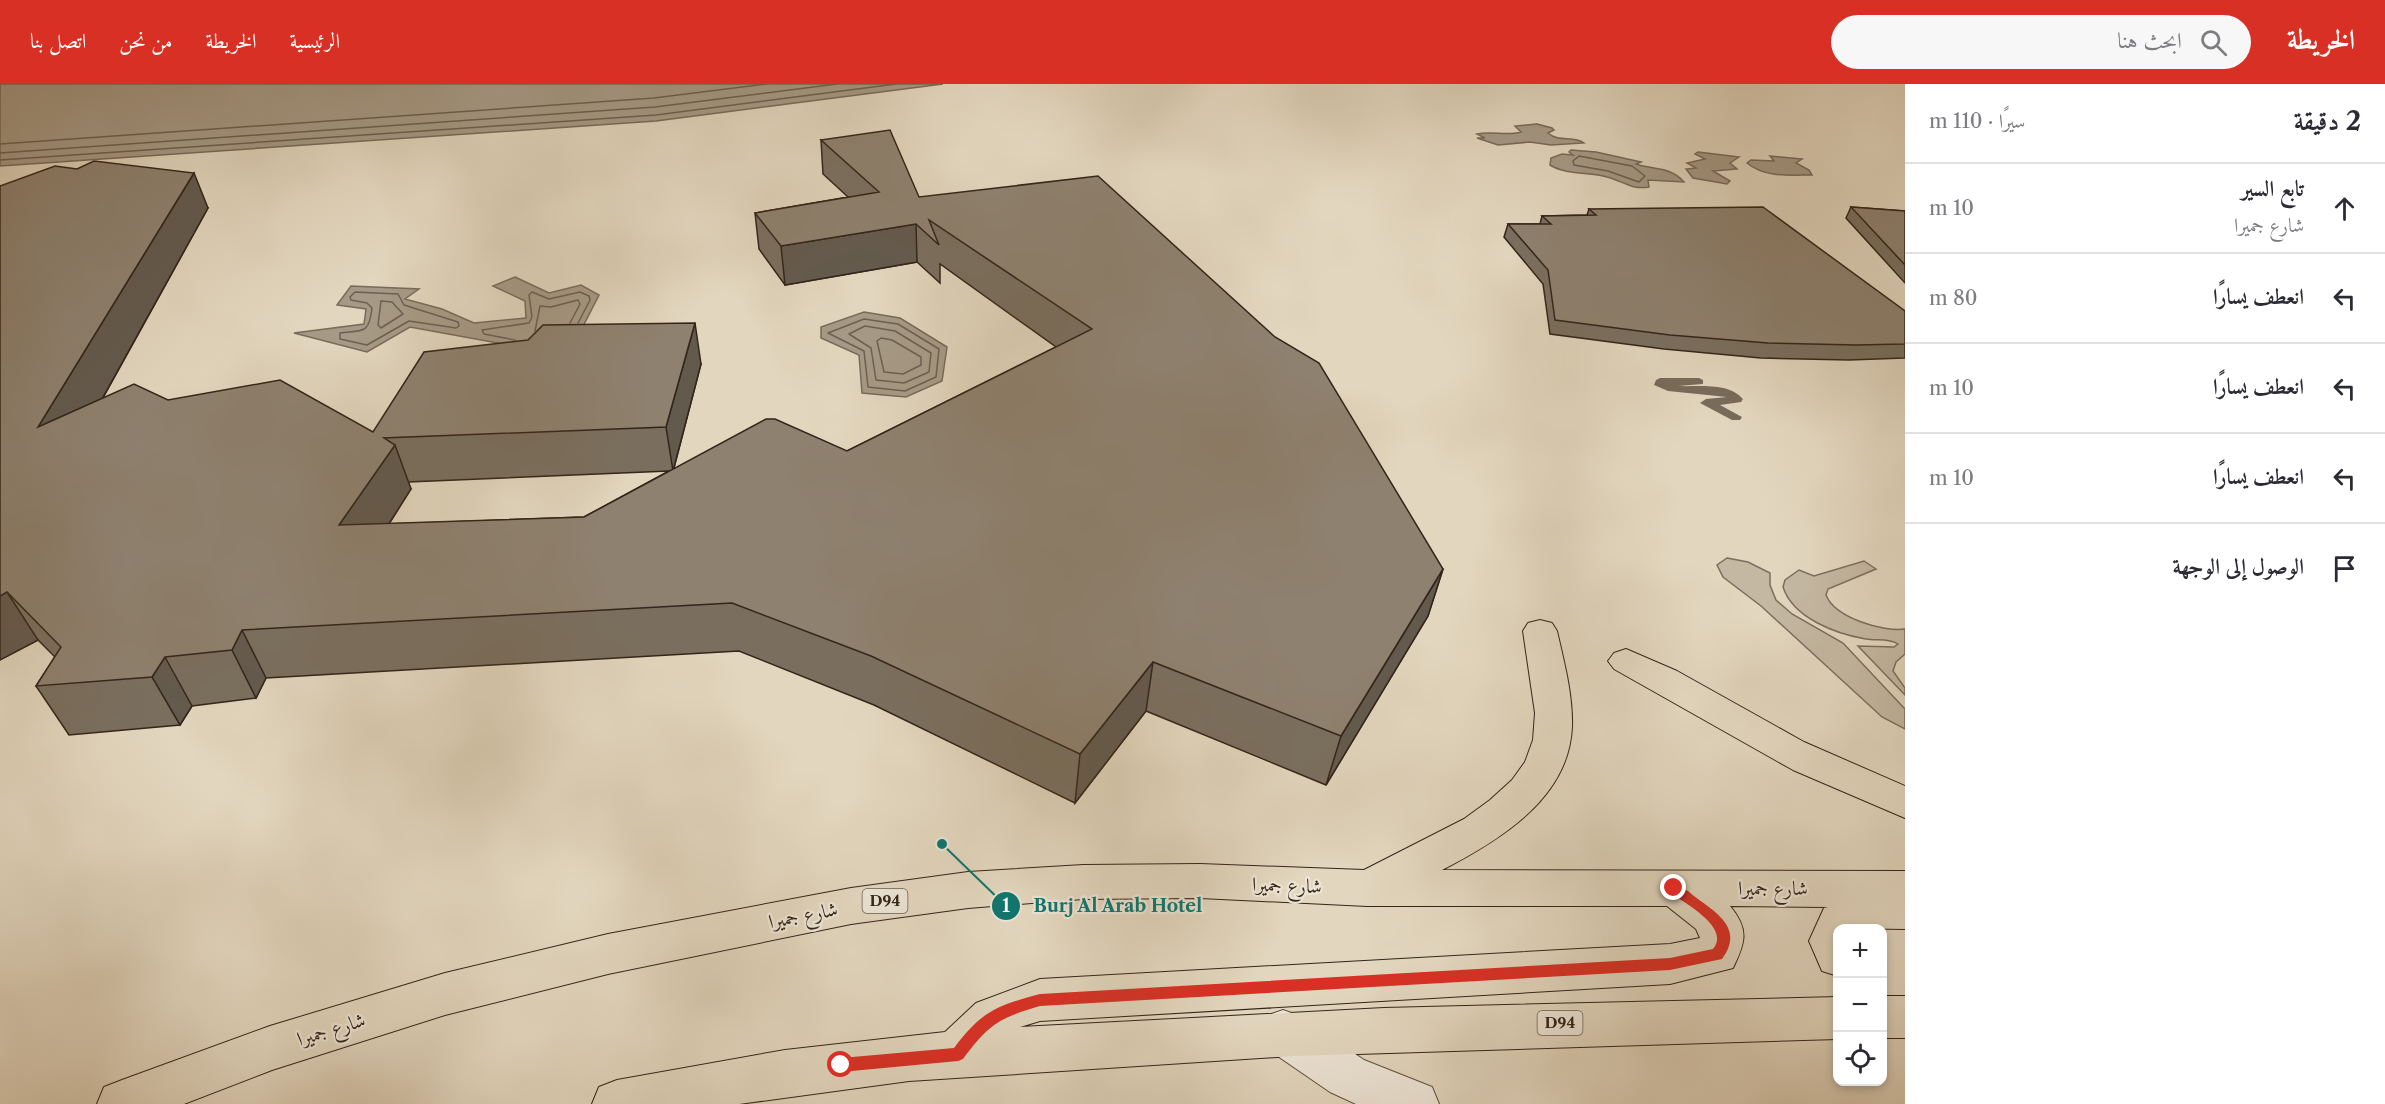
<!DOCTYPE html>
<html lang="ar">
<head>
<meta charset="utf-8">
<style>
  :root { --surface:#fff; --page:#f7f7f7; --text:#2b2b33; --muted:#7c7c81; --line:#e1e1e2; --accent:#d93025 }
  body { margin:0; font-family:"Libre Caslon Text",Amiri,serif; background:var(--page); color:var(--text); direction:rtl }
  .controls { position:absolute; right:18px; bottom:18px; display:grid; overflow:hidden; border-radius:12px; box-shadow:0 3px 9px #0003 }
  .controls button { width:54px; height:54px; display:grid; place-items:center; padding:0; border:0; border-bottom:2px solid var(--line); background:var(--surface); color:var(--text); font:30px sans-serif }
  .stop { position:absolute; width:18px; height:18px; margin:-14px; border:4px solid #d93025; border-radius:50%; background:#fff }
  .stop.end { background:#d93025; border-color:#fff; box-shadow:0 2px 6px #0008 }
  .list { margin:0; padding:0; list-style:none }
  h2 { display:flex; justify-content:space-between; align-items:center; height:78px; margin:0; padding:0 24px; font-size:26px }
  h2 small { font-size:20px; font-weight:400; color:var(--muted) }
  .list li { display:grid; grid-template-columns:39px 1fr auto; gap:18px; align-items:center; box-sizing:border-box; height:90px; padding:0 24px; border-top:2px solid var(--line) }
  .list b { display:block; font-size:22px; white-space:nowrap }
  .list p { margin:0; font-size:20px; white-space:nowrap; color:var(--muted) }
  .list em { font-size:20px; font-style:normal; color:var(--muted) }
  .icon { flex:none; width:33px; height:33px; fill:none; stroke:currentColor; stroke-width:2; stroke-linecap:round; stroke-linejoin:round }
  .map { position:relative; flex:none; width:1905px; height:1020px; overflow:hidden; direction:ltr }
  header { display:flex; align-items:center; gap:36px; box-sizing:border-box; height:84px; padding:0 30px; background:var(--accent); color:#fff }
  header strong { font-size:28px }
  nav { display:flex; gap:33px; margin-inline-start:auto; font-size:21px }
  .search { width:420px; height:54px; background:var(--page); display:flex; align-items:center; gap:15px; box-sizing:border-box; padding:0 21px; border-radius:33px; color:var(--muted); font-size:22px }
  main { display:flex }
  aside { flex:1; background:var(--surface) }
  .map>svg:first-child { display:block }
  .green { fill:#c4b8a2; stroke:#7c6e5e; stroke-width:1.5 }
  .water { fill:#a69a86; stroke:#786b5a; stroke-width:1.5 }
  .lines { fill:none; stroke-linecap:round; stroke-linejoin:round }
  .shore { stroke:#6c6050; stroke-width:1.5 }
  .stream { fill:#786b5a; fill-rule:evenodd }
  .street-casing { stroke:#5f5142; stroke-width:2 }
  .primary-casing { stroke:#332519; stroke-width:2 }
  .street { fill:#ece4d5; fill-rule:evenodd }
  .primary { fill:#e2d6be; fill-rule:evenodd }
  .wall { fill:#7a6f5f; stroke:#332519; stroke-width:1.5; fill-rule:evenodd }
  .shaded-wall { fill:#635a4e; stroke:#332519; stroke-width:1.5 }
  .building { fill:#8e816f; stroke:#332519; stroke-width:1.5 }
  .route { fill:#d93025 }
  .labels { text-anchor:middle; stroke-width:4.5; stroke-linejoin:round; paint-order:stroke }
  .shield { fill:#ece4d5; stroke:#6a5e51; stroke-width:1.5 }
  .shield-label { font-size:15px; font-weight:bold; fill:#332519 }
  .near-street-label { font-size:20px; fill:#332519; stroke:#ece4d5 }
  .leader { fill:none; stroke:#0f766e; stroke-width:2 }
  .callout-dot { fill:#0f766e; stroke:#ece4d5; stroke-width:2 }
  .mark-label { font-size:18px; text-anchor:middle; font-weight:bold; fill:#fff }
  .callout-label { font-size:18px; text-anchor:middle; font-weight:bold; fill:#0f766e; stroke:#ece4d5; stroke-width:4.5; stroke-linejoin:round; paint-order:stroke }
</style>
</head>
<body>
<header>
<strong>الخريطة</strong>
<div class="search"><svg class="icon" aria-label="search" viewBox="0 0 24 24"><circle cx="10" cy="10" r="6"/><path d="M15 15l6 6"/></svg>ابحث هنا</div>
<nav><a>الرئيسية</a><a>الخريطة</a><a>من نحن</a><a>اتصل بنا</a></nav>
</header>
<main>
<aside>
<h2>2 دقيقة<small>سيرًا · 110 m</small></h2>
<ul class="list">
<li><svg class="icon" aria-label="ahead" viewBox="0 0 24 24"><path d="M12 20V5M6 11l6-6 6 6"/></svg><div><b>تابع السير</b><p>شارع جميرا</p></div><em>10 m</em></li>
<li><svg class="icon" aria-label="left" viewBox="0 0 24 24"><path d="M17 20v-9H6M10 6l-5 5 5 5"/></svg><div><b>انعطف يسارًا</b></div><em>80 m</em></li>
<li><svg class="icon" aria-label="left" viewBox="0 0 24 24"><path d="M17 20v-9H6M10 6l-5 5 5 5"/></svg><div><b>انعطف يسارًا</b></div><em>10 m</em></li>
<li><svg class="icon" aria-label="left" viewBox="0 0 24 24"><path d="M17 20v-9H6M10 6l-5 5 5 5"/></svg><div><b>انعطف يسارًا</b></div><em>10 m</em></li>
<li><svg class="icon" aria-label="arrive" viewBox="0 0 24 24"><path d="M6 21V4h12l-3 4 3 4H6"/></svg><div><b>الوصول إلى الوجهة</b></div></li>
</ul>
</aside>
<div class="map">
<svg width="1905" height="1020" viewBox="0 0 1905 1020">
  <rect width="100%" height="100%" fill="#e2d6be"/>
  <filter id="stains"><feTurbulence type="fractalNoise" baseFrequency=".00333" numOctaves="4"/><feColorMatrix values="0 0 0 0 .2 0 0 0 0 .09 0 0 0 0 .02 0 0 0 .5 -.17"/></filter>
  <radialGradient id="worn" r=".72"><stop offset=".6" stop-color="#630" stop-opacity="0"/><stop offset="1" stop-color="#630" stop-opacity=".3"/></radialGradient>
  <path class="green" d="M 1727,474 L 1748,478 L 1770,489 L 1770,501 L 1776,516 L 1792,530 L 1843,559 L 1905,625 L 1905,645 L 1882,633 L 1761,522 L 1723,493 L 1717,481 Z
    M 1864,477 L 1876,485 L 1828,505 L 1826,511 C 1835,534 1883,548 1905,545 L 1905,570 L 1896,578 L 1893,587 L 1905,604 L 1905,611 L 1858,562 L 1894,563 L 1898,560 C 1889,554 1876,557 1866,555 C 1836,550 1793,534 1783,503 L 1785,496 L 1799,486 L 1814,492 Z"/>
  <path class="water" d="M 0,0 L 943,0 L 656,37 L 0,82 Z
    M 1537,40 L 1552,44 L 1554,46 L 1548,49 C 1559,59 1573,51 1584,59 L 1551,61 L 1530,58 L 1498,61 L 1477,54 L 1485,54 L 1477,50 C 1492,47 1507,52 1521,48 L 1515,42 Z
    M 1571,66 L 1596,68 L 1641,78 L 1636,80 C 1653,86 1670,82 1684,98 L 1648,96 L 1649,103 C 1631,106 1623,97 1607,93 C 1589,88 1566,91 1550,81 L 1551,74 L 1562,70 L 1573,71 L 1569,68 Z
    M 1698,68 L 1739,73 L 1730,79 L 1737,85 L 1713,87 L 1730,97 L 1727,100 L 1693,94 L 1686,85 L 1696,84 L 1687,79 L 1705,75 L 1695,70 Z
    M 1770,72 L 1802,75 L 1796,79 L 1809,86 L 1812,91 C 1790,91 1765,94 1747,79 L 1751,76 L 1774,77 Z
    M 515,193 L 549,209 L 581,201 L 599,211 L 576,256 L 525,264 L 410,243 L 367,268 L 294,249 L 364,240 L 366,225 L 337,221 L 351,202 L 419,205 L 405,215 L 442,225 L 474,239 L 526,234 L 525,217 L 493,202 Z
    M 864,228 L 900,234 L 947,263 L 942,297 L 906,313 L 862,309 L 859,271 L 821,254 L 821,243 Z"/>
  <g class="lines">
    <path class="shore" d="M 0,60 L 654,14 L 766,0
      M 0,69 L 655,23 L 837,0
      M 1579,72 L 1632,82 L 1645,92 L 1639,98 L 1608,87 L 1574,81 L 1573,77 Z
      M 0,76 L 656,31 L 896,0
      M 355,208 L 398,210 L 404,221 L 458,238 L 459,242 L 456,244 L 409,237 L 367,261 L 340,255 L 340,249 C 364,246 369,250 372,224 L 367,219 L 351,216 L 350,213 Z
      M 381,217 L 392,218 L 403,230 L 381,244 L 378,241 Z
      M 864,235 L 898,240 L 939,265 L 936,293 L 905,307 L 868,303 L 864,267 L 828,249 Z
      M 865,242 L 895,247 L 931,269 L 929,288 L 904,299 L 876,296 L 871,264 L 849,250 Z
      M 535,247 L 540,222 L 551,223 L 578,216 L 580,220 L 570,239
      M 881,254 L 892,256 L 921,273 L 921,281 L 903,290 L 884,288 L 877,257 Z
      M 515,256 L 484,250 L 482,246 L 529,239 L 532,233 L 529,211 L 532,208 L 549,215 L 580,208 L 589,212 L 590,216 L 578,239"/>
    <path class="stream" d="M 1660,294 L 1699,294 L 1703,296 L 1703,300 L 1678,302 C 1699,303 1728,298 1743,315 L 1741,318 L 1720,321 L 1742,333 L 1740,336 L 1732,336 L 1700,319 L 1706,315 L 1727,313 L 1668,307 L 1654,301 L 1656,296 Z"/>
    <g class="street-casing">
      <path id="street" d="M 1283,926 L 1300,932 L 1364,976 L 1432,1003 L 1439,1020 L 1356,1020 L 1330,1008 L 1266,964 L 1259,948 L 1266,932 Z"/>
    </g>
    <g class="primary-casing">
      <path id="primary" d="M 1540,536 L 1552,539 L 1557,547 C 1564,578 1573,610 1572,643 C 1569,715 1498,757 1442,786 L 1905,787 L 1905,845 L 1838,844 L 1838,892 L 1822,887 L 1809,857 L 1824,824 L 1828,823 L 1730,822 C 1750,846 1745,859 1733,884 L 1670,900 L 1040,937 L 1020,943 L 1384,924 L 1838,913 L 1838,955 L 1293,972 L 909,997 L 739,1020 L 592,1020 L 599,1003 L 617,996 L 785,966 L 945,948 L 976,919 L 1040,895 L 1670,860 L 1700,854 L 1696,845 L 1667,822 L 1367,822 L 1200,814 L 1083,815 L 968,824 L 851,840 L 608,890 L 445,931 L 272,986 L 184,1020 L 97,1020 L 104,1003 L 122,996 L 270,942 L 445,889 L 608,850 L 851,804 L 968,788 L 1083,781 L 1200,780 L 1364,786 L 1464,735 L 1490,716 L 1512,696 L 1525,678 L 1533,656 L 1535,629 L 1523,547 L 1528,539 Z
        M 1626,565 L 1677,587 L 1804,658 L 1905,702 L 1905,734 L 1793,686 L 1614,585 L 1608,577 L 1614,569 Z
        M 1882,912 L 1905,912 L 1905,954 L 1882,954 Z"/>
    </g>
    <use href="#street" class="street"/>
    <use href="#primary" class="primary"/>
  </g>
  <path class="wall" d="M 821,56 L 919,113 L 1443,485 L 1428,532 L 1326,701 L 1146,627 L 1075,719 L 874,621 L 739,567 L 266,594 L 256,614 L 192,622 L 180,641 L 69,651 L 36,602 L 55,573 L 38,556 L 0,576 L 0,102 L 208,124 L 103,314 L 168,316 L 373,348 L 701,280 L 674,384 L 847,367 L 1056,263 L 940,180 L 940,199 L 917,178 L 785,201 L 759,165 L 755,129 L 848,113 L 823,90 ZM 669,387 L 584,433 L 389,440 L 411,405 L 408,398 Z
    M 1851,123 L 1905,127 L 1905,199 L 1846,134 Z
    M 1589,125 L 1905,227 L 1905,274 L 1849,276 L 1761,274 L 1664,265 L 1550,250 L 1543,200 L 1504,153 L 1508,140 L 1540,140 L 1542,132 L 1587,131 Z"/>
  <path class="shaded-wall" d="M 194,89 L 208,124 L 62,387 L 38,343 Z
    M 916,140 L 917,178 L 785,201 L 781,162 Z
    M 695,239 L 701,280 L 673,387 L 666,343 Z
    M 395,361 L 411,405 L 358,488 L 339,441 Z
    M 1443,485 L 1428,532 L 1326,701 L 1341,652 Z
    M 7,508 L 38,556 L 0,576 L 0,512 Z
    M 242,546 L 266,594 L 256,614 L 232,566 Z
    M 165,573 L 192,622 L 180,641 L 152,593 Z
    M 1153,578 L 1146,627 L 1075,719 L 1080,670 Z"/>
  <path class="building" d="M 890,46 L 919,113 L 1098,92 L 1275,253 L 1319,279 L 1443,485 L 1341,652 L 1153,578 L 1080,670 L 871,572 L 732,519 L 242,546 L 232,566 L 165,573 L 152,593 L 36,602 L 61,563 L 7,508 L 0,512 L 0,102 L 55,82 L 77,85 L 94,77 L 194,89 L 38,343 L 134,300 L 168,316 L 280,296 L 373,348 L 424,268 L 528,256 L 543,241 L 695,239 L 666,343 L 384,354 L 395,361 L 339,441 L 584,433 L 766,335 L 775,335 L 847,367 L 1092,245 L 929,136 L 939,161 L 916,140 L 781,162 L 755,129 L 879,108 L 821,56 Z
    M 1763,123 L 1905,227 L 1905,260 L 1856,261 L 1768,259 L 1670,251 L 1555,236 L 1548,186 L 1508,140 L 1551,140 L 1542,132 L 1596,131 L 1589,125 Z
    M 1851,123 L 1905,127 L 1905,181 Z"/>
  <path class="route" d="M 1674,799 C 1683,802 1690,809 1698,815 C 1720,831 1743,846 1722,875 L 1670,886 L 1040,922 C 999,934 989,940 963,975 L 958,977 L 841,988 L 834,981 L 841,974 L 954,964 C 982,927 996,922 1040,910 L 1670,874 L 1713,865 C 1731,843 1685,820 1670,808 L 1668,804 Z"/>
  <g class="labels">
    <g class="shield">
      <rect x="862.5" y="805" width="45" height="24" rx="4.5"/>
      <rect x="1537.5" y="927" width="45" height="24" rx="4.5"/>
    </g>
    <g class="shield-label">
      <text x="885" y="822">D94</text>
      <text x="1560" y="944">D94</text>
    </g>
    <g class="near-street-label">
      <text transform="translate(1287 801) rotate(2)" y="7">شارع جميرا</text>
      <text x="1773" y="811">شارع جميرا</text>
      <text transform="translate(803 831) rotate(-11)" y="7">شارع جميرا</text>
      <text transform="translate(331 945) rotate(-17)" y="7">شارع جميرا</text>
    </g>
  </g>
  <path class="leader" d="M942 760L1006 822"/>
  <g class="callout-dot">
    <circle cx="942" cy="760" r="6"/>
    <circle cx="1006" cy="822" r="15"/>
  </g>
  <g class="mark-label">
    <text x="1006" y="828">1</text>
  </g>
  <g class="callout-label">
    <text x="1118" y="828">Burj Al Arab Hotel</text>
  </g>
  <rect width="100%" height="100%" filter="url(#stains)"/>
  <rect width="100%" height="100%" fill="url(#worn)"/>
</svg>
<div class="controls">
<button>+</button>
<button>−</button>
<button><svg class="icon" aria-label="locate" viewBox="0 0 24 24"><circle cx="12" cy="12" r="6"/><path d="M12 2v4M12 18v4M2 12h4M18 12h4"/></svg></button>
</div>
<div class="stop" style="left:841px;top:981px"></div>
<div class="stop end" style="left:1674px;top:804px"></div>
</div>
</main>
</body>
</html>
